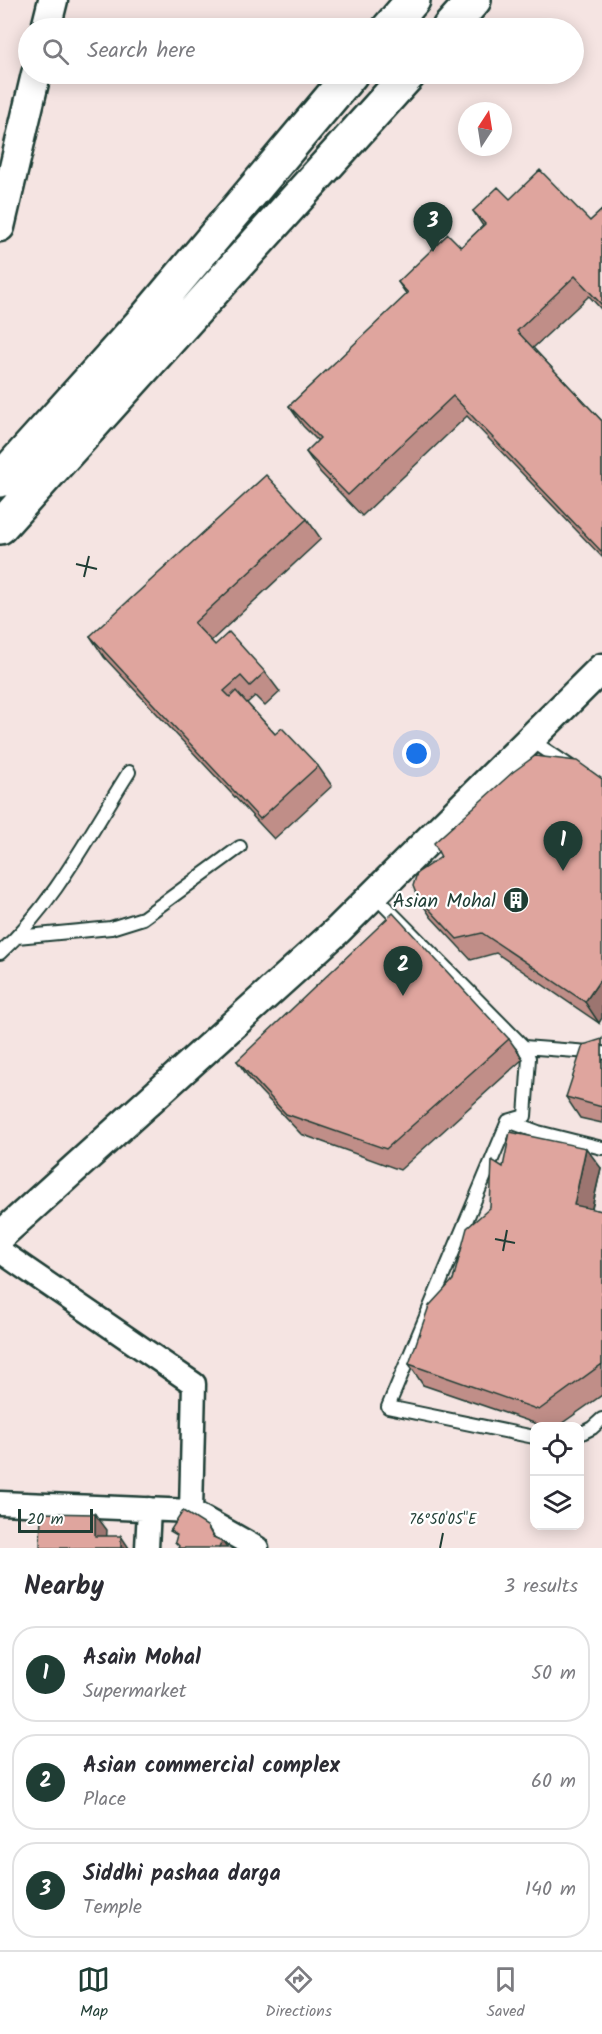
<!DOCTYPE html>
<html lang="en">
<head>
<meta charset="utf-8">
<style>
  :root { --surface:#fff; --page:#f7f7f7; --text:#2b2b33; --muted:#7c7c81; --line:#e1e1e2; --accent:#1f3d34 }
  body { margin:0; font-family:Kalam,sans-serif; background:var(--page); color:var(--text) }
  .controls { position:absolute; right:18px; bottom:18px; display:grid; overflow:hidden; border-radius:12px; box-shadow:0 3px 15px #0003 }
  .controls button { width:54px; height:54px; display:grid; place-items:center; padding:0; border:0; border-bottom:2px solid var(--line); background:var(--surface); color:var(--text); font:30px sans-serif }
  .compass { position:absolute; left:458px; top:102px; width:54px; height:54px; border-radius:50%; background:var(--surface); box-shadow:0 3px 15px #0003; rotate:12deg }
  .scale { position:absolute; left:18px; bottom:15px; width:75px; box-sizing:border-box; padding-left:6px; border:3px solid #1f3d34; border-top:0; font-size:16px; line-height:21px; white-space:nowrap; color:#1f3d34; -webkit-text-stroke:4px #fff; paint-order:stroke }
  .you { position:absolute; left:417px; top:754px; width:21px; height:21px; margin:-15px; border:4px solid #fff; border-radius:50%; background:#1a73e8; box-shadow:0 0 0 9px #1a73e833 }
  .badge { display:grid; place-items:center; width:39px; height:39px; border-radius:50%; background:var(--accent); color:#fff; font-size:20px; font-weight:700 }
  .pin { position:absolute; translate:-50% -50px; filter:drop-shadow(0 2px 3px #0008) }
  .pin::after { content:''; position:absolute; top:32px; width:21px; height:18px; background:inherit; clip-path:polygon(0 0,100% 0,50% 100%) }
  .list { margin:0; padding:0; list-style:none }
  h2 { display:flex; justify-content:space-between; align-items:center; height:78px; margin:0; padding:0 24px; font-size:26px }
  h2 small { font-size:20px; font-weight:400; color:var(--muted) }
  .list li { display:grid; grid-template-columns:39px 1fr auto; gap:18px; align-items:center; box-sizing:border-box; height:96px; margin:0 12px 12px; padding:0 12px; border:2px solid var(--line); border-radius:24px }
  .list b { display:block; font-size:22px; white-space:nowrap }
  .list p { margin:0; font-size:20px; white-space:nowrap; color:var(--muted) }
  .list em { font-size:20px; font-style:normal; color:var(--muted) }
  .icon { flex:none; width:33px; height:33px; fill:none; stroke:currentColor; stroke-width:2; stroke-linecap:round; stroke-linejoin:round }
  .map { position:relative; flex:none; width:602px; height:1548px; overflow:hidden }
  .search { position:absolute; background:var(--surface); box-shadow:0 3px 15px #0003; left:18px; right:18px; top:18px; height:66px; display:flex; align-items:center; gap:15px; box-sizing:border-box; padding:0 21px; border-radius:33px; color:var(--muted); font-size:22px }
  .sheet { height:402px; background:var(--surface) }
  nav { display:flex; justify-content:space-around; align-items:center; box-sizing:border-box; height:84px; border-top:2px solid var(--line); background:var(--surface); font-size:16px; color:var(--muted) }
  nav a { display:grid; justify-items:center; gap:3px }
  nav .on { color:var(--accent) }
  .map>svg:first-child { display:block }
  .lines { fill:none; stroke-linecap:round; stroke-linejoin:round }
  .service-casing { stroke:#1f3d34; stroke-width:16 }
  .minor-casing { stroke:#1f3d34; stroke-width:27 }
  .tertiary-casing { stroke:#1f3d34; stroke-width:33 }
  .primary-casing { stroke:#1f3d34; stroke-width:38 }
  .service { stroke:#fff; stroke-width:12 }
  .minor { stroke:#fff; stroke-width:22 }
  .tertiary { stroke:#fff; stroke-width:28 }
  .primary { stroke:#fff; stroke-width:33 }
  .wall { fill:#c08e88; stroke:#1f3d34; stroke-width:1.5 }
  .shaded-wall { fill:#9c746f; stroke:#1f3d34; stroke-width:1.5 }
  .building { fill:#dfa59e; stroke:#1f3d34; stroke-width:1.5 }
  .ticks { fill:none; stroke:#1f3d34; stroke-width:2 }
  .labels { text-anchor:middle; stroke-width:4.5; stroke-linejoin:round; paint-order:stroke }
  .poi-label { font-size:20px; fill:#1f3d34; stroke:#fff; text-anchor:end }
  .ticks-label { font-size:15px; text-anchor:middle; fill:#1f3d34; stroke:#fff; stroke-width:4.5; stroke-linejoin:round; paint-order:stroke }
</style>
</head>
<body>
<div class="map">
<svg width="602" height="1548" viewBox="0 0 602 1548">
  <rect width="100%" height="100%" fill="#f5e4e2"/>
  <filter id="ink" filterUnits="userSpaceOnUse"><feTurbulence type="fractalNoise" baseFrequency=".0167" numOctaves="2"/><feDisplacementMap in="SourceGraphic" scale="12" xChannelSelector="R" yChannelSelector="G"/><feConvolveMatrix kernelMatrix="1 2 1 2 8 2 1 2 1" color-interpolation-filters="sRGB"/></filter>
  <g filter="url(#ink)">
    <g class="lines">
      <g class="service-casing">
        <path id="service" d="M 531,740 L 571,767
          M 374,895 L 524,1047 L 529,1058 L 525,1116 L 508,1121 L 538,1132 L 602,1148
          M 17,937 L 111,928 L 143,918 L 240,847
          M 0,953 C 54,904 90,833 129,772
          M 524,1047 L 602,1053
          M 508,1121 L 388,1407 L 534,1437
          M 580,1434 L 592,1428 L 602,1419"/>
      </g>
      <g class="minor-casing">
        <path id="minor" d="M 0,1251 L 194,1384 L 191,1511 L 257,1548
          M 0,1503 L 191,1511
          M 147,1548 L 149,1509"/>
      </g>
      <g class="tertiary-casing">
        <path id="tertiary" d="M 46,28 L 53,0
          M 0,227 L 36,74
          M 0,1236 L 337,931 L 602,668"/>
      </g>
      <g class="primary-casing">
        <path id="primary" d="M 389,28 L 413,0
          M 449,28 L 474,0
          M 0,480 L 146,318 L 351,74
          M 0,527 L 409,74"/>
      </g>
      <use href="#service" class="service"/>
      <use href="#minor" class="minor"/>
      <use href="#tertiary" class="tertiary"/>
      <use href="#primary" class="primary"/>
    </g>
    <path class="wall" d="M 510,199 L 590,221 L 602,210 L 602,310 L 589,296 L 533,348 L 602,421 L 602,557 L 467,416 L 362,516 L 320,472 L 306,452 L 318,441 L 303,426 L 289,406 L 407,295 L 398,282 L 461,247 L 483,226 L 473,211 Z
      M 307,519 L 321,539 L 211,641 L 215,645 L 265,672 L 280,692 L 265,706 L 255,696 L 247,703 L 275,734 L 318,766 L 332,786 L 274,839 L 104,657 L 90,636 Z
      M 513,772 L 599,1023 L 496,953 L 471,960 L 431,917 L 417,896 L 441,857 Z
      M 509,1039 L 523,1059 L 400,1170 L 301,1134 L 251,1081 L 237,1061 Z
      M 602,1039 L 602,1123 L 580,1118 L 566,1097 Z
      M 503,1167 L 601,1168 L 592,1209 L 602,1211 L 602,1395 L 558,1426 L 543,1426 L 423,1385 L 409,1364 L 490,1208 Z"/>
    <path class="shaded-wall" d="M 602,977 L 602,1018 L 599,1023 L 585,1002 Z
      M 586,1148 L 601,1168 L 588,1225 L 574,1205 Z
      M 95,1514 L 107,1530 L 106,1548 L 95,1536 Z
      M 207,1526 L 215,1538 L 222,1541 L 227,1548 L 219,1548 Z
      M 121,1536 L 129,1548 L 121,1548 Z"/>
    <path class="building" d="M 540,170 L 590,221 L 602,210 L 602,305 L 575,276 L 517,331 L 602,421 L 602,550 L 601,551 L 453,396 L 348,495 L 306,452 L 320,438 L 289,406 L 408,293 L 398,282 L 448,234 L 461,247 L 485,224 L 473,211 L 498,187 L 510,199 Z
      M 266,475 L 307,519 L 194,623 L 215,645 L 229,632 L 265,672 L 250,686 L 241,676 L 224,691 L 230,697 L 236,691 L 275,734 L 282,728 L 318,766 L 260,819 L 90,636 Z
      M 535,756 L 577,761 L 602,779 L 602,977 L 585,1002 L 482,933 L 457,939 L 417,896 L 413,886 L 417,873 L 441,857 L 434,843 L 513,772 Z
      M 393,913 L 509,1039 L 386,1149 L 286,1114 L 237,1061 Z
      M 602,1039 L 602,1107 L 566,1097 L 583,1045 Z
      M 510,1132 L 586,1148 L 574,1205 L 602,1211 L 602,1364 L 539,1410 L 409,1364 L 429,1306 L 453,1280 L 467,1228 L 490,1208 L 492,1160 L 503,1167 Z
      M 183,1511 L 207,1526 L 213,1537 L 222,1541 L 219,1548 L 178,1548 L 179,1546 L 175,1542 L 177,1535 L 170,1531 Z
      M 41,1513 L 95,1514 L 95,1536 L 121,1536 L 121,1548 L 40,1548 Z"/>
  </g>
  <path class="ticks" d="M 76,564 L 97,569M 84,577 L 89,556M 495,1239 L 515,1243M 503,1251 L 507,1230M 440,1548 L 443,1533"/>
  <defs>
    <g id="building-disc" transform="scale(1.35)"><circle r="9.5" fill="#1f3d34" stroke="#fff"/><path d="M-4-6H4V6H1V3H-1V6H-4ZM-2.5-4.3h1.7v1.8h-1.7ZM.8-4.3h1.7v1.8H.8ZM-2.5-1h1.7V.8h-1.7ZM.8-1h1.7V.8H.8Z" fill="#fff"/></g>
  </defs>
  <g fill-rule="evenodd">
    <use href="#building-disc" x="516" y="900"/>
  </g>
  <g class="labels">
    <g class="poi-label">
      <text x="496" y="907">Asian Mohal</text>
    </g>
  </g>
  <g class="ticks-label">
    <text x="443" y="1524">76°50'05"E</text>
  </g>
</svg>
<div class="controls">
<button><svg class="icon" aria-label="locate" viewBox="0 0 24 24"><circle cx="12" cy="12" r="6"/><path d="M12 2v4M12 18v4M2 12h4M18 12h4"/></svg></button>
<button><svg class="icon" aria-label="layers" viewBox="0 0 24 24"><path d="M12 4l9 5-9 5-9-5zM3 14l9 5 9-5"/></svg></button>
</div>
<svg class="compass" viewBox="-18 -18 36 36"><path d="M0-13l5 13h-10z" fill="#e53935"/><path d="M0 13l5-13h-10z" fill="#7c7c81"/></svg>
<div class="scale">20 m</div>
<div class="you"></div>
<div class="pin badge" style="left:563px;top:871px">1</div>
<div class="pin badge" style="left:403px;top:996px">2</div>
<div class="pin badge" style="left:433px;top:252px">3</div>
<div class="search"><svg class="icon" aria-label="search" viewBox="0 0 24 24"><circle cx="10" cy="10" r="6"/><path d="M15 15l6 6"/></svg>Search here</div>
</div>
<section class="sheet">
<h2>Nearby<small>3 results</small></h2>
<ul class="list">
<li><span class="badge">1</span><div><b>Asain Mohal</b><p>Supermarket</p></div><em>50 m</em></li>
<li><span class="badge">2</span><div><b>Asian commercial complex</b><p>Place</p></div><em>60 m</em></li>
<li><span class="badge">3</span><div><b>Siddhi pashaa darga</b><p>Temple</p></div><em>140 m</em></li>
</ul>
</section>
<nav>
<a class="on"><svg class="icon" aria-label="map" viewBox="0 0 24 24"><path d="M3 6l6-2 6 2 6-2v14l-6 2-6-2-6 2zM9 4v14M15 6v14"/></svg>Map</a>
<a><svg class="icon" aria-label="directions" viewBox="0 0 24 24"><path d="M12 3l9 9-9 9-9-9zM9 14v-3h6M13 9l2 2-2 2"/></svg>Directions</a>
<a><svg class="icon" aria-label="saved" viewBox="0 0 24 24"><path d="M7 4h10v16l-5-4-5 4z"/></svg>Saved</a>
</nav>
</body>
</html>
